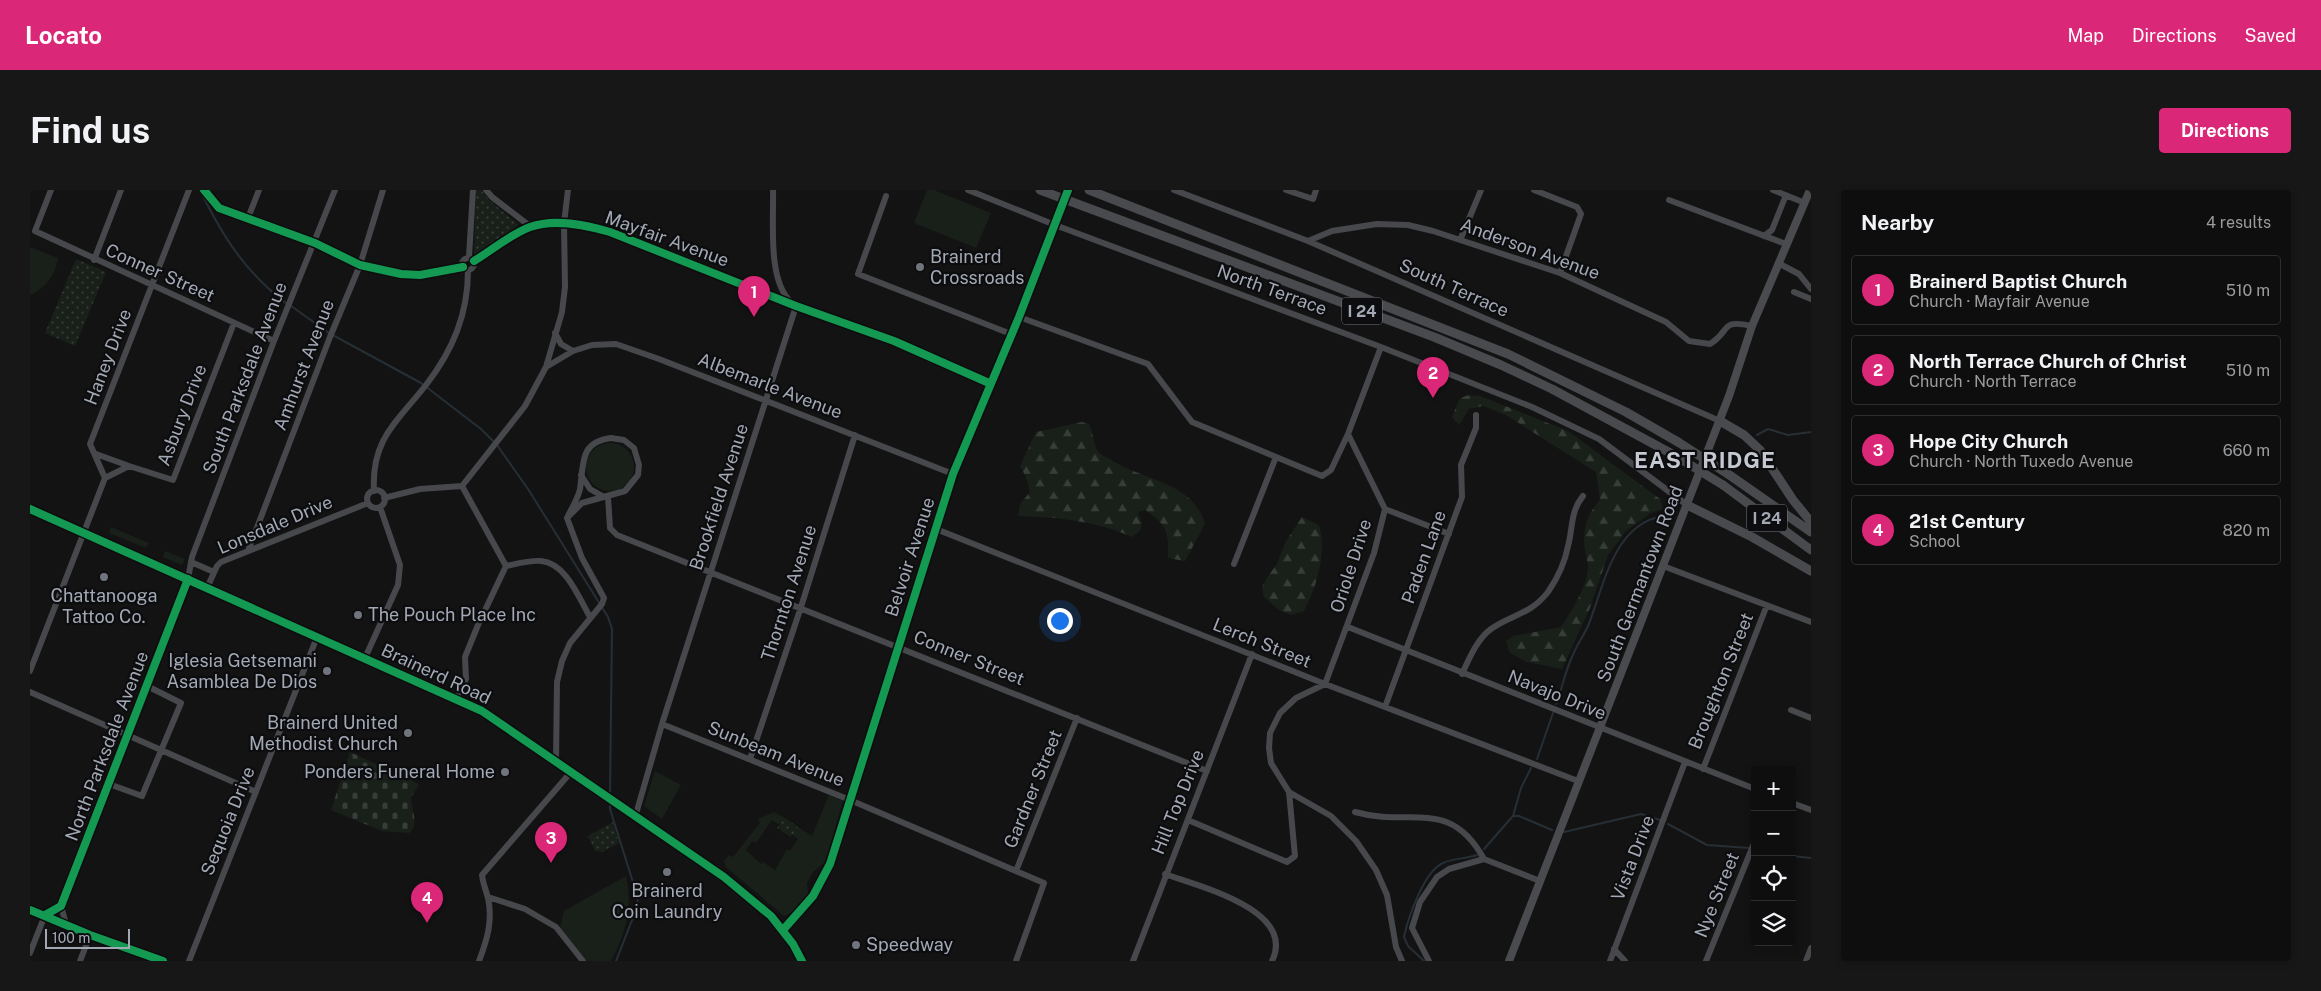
<!DOCTYPE html>
<html lang="en">
<head>
<meta charset="utf-8">
<style>
  :root { --surface:#0e0e0e; --page:#171717; --text:#f1f3f6; --muted:#9b9c9e; --line:#2e2e2e; --accent:#db2777 }
  body { margin:0; font-family:"Public Sans",sans-serif; background:var(--page); color:var(--text) }
  .controls { position:absolute; right:15px; bottom:15px; display:grid; overflow:hidden; border-radius:5px; box-shadow:0 2px 8px #0003 }
  .controls button { width:45px; height:45px; display:grid; place-items:center; padding:0; border:0; border-bottom:1px solid var(--line); background:var(--surface); color:var(--text); font:25px sans-serif }
  .scale { position:absolute; left:15px; bottom:12px; width:85px; box-sizing:border-box; padding-left:5px; border:2px solid #a2a9b5; border-top:0; font-size:14px; line-height:18px; white-space:nowrap; color:#a2a9b5; -webkit-text-stroke:4px #0d0d0f; paint-order:stroke }
  .you { position:absolute; left:1029px; top:430px; width:18px; height:18px; margin:-12px; border:4px solid #fff; border-radius:50%; background:#1a73e8; box-shadow:0 0 0 8px #1a73e833 }
  .badge { display:grid; place-items:center; width:32px; height:32px; border-radius:50%; background:var(--accent); color:#fff; font-size:16px; font-weight:700 }
  .pin { position:absolute; translate:-50% -41px; filter:drop-shadow(0 1px 2px #0008) }
  .pin::after { content:''; position:absolute; top:26px; width:18px; height:15px; background:inherit; clip-path:polygon(0 0,100% 0,50% 100%) }
  .list { margin:0; padding:0; list-style:none }
  h2 { display:flex; justify-content:space-between; align-items:center; height:65px; margin:0; padding:0 20px; font-size:21px }
  h2 small { font-size:16px; font-weight:400; color:var(--muted) }
  .list li { display:grid; grid-template-columns:32px 1fr auto; gap:15px; align-items:center; box-sizing:border-box; height:70px; margin:0 10px 10px; padding:0 10px; border:1px solid var(--line); border-radius:5px }
  .list b { display:block; font-size:19px; white-space:nowrap }
  .list p { margin:0; font-size:16px; white-space:nowrap; color:var(--muted) }
  .list em { font-size:16px; font-style:normal; color:var(--muted) }
  .icon { flex:none; width:28px; height:28px; fill:none; stroke:currentColor; stroke-width:2; stroke-linecap:round; stroke-linejoin:round }
  .map { position:relative; flex:none; width:1781px; height:771px; overflow:hidden; border-radius:5px }
  header { display:flex; align-items:center; gap:30px; box-sizing:border-box; height:70px; padding:0 25px; background:var(--accent); color:#fff }
  header strong { font-size:24px }
  nav { display:flex; gap:28px; margin-inline-start:auto; font-size:18px }
  .intro { display:flex; align-items:center; justify-content:space-between; box-sizing:border-box; height:120px; padding:0 30px }
  h1 { margin:0; font-size:35px }
  .button { padding:12px 22px; border-radius:5px; background:var(--accent); color:#fff; font-size:18px; font-weight:700 }
  main { display:flex; gap:30px; padding:0 30px }
  aside { flex:1; background:var(--surface); border-radius:5px; box-shadow:0 2px 8px #0003 }
  .map>svg:first-child { display:block }
  .grass { fill:#19201a }
  .forest { fill:url(#forest-firs) }
  .cemetery { fill:url(#cemetery-stones) }
  .park { fill:url(#park-dots) }
  .lines { fill:none; stroke-linecap:round; stroke-linejoin:round }
  .stream { stroke:#262f35; stroke-width:2 }
  .minor { stroke:#47484c; stroke-width:6 }
  .major { stroke:#494b4e; stroke-width:8 }
  .highway { stroke:#494a4e; stroke-width:9 }
  .minor-bridge { stroke:#47484c; stroke-width:6 }
  .highway-bridge { stroke:#494a4e; stroke-width:9 }
  .cycleway-casing { stroke:#0d0d0f; stroke-width:11 }
  .cycleway { stroke:#139951; stroke-width:8 }
  .poi-dot { fill:#70747c; stroke:#0d0d0f; stroke-width:2 }
  .labels { text-anchor:middle; stroke-width:4.5; stroke-linejoin:round; paint-order:stroke }
  .shield { fill:#0d0d0f; stroke:#757a83; stroke-width:1 }
  .shield-label { font-size:16px; font-weight:bold; fill:#a2a9b5 }
  .street-label { font-size:18px; fill:#a2a9b5; stroke:#0d0d0f }
  .poi-label { font-size:18px; fill:#a2a9b5; stroke:#0d0d0f; text-anchor:start }
  .district-label { font-size:22px; font-weight:bold; letter-spacing:1px; fill:#c4c8d1; stroke:#0d0d0f }
</style>
</head>
<body>
<header>
<strong>Locato</strong>
<nav><a>Map</a><a>Directions</a><a>Saved</a></nav>
</header>
<div class="intro"><h1>Find us</h1><a class="button">Directions</a></div>
<main>
<div class="map">
<svg width="1781" height="771" viewBox="0 0 1781 771">
  <defs>
    <pattern id="forest-firs" width="22" height="20" patternUnits="userSpaceOnUse" patternTransform="scale(1.25)"><rect width="22" height="20" fill="#19201a"/><path d="M5 1l3.5 6h-7zM16 11l3.5 6h-7z" fill="#373e39"/></pattern>
    <pattern id="cemetery-stones" width="16" height="16" patternUnits="userSpaceOnUse" patternTransform="scale(1.25)"><rect width="16" height="16" fill="#19201a"/><path d="M2 7V4a2 2 0 0 1 4 0v3zM10 15v-3a2 2 0 0 1 4 0v3z" fill="#373e39"/></pattern>
    <pattern id="park-dots" width="8" height="8" patternUnits="userSpaceOnUse" patternTransform="scale(1.25)"><rect width="8" height="8" fill="#19201a"/><path d="M2 2h.1M6 6h.1" fill="none" stroke="#373e39" stroke-width="1.8" stroke-linecap="round"/></pattern>
  </defs>
  <rect width="100%" height="100%" fill="#131313"/>
  <path class="grass" d="M 897,0 L 904,0 L 961,23 L 946,58 L 884,33 Z
    M 0,57 L 28,68 C 25,86 16,98 0,105 Z
    M556 277a24 24 0 1 1 48 0a24 24 0 1 1-48 0Z
    M 81,337 L 119,353 L 116,358 L 79,343 Z
    M 135,361 L 155,369 L 152,375 L 133,367 Z
    M 625,581 L 651,595 L 632,629 L 614,616 Z
    M 799,605 L 813,611 L 796,671 L 783,682 L 777,693 L 778,704 L 764,722 L 754,726 L 696,677 L 694,671 L 699,665 L 703,667 L 730,633 L 728,629 L 744,622 L 755,628 L 750,635 L 742,630 L 726,653 L 722,651 L 716,660 L 731,674 L 733,672 L 745,680 L 757,659 L 760,661 L 768,649 L 762,645 L 768,637 L 782,646 Z
    M 596,686 C 603,719 596,742 581,771 L 557,771 L 530,738 L 534,721 Z"/>
  <path class="forest" d="M 1439,205 L 1450,206 L 1538,241 L 1630,309 L 1633,319 L 1621,323 L 1596,341 L 1578,365 L 1560,418 L 1532,479 L 1497,472 L 1480,463 L 1476,451 L 1483,446 L 1531,437 C 1542,419 1557,399 1558,377 C 1558,372 1556,366 1555,361 C 1552,342 1556,325 1570,310 L 1566,282 L 1476,225 L 1453,216 L 1439,219 L 1429,235 L 1422,227 L 1430,208 Z
    M 1052,232 L 1059,234 C 1063,242 1063,252 1067,260 C 1070,265 1078,268 1083,271 C 1115,291 1163,292 1175,334 L 1155,371 L 1138,368 C 1139,343 1137,334 1115,320 L 1108,322 L 1112,333 L 1110,341 L 1102,347 C 1067,331 1026,327 988,326 L 990,314 L 1000,302 L 996,287 L 990,276 L 1006,242 Z
    M 1272,327 L 1289,335 C 1297,363 1287,396 1274,421 L 1261,425 L 1249,420 L 1234,407 L 1232,398 L 1236,389 L 1247,374 L 1256,351 Z"/>
  <path class="cemetery" d="M 320,562 L 389,594 L 381,608 C 381,620 390,634 379,643 L 352,641 L 301,620 Z"/>
  <path class="park" d="M 446,0 L 451,0 L 459,10 L 488,34 L 487,37 L 446,65 L 444,64 Z
    M 46,69 L 76,82 L 45,156 L 15,143 Z
    M 755,628 L 768,637 L 761,647 L 747,638 Z
    M 583,632 L 589,653 L 572,662 L 565,661 L 558,646 Z"/>
  <g class="lines">
    <path class="stream" d="M 170,0 C 193,47 215,82 257,114
      M 261,116 L 299,143 L 391,193 L 451,239 L 464,252
      M 1727,245 L 1738,239 L 1758,245 L 1781,242
      M 467,255 L 498,299 L 578,427 L 582,439 L 580,604
      M 1526,514 C 1532,499 1535,482 1542,467 C 1546,456 1553,447 1558,436 C 1575,394 1584,328 1641,325
      M 1507,569 L 1523,523
      M 580,612 L 580,619 L 607,705 L 608,715 L 586,771
      M 1483,626 L 1489,626 L 1522,640
      M 1638,634 L 1677,655 L 1719,658
      M 1534,642 L 1611,624 L 1630,630
      M 1454,659 L 1483,626 L 1491,598 L 1501,578
      M 1762,666 L 1781,668
      M 1394,771 L 1378,756 L 1374,747 C 1378,728 1394,681 1413,673 C 1423,668 1436,669 1447,665"/>
    <path class="minor" d="M 21,0 L 5,41 L 244,151
      M 174,0 L 189,18 L 285,53 L 330,75 L 371,84 L 390,85 L 433,77
      M 456,0 L 462,7 L 501,37
      M 743,0 C 744,30 737,90 761,112
      M 938,0 L 1025,35 L 1351,157 L 1502,217 L 1569,249 L 1657,315
      M 1144,0 L 1278,51 L 1690,231
      M 1256,0 L 1283,9 L 1286,0
      M 1504,0 L 1547,17 L 1551,24 L 1530,83
      M 1743,0 L 1775,13
      M 856,6 L 828,84 L 981,144
      M 1639,10 L 1756,54
      M 218,28 L 229,0
      M 1734,46 L 1742,40 L 1756,5
      M 1431,48 L 1451,0
      M 1278,51 L 1302,41 L 1347,34 L 1378,35 L 1403,41 L 1530,83 L 1636,132 L 1659,151 L 1680,154 C 1702,140 1689,129 1722,136
      M 439,67 L 443,0
      M432 74a6 6 0 1 1 12 0a6 6 0 1 1-12 0Z
      M 64,70 L 91,0
      M 444,71 C 462,60 481,44 500,37 C 525,28 556,35 580,42 L 766,116 L 864,151 L 959,193
      M 1748,73 L 1769,84 L 1781,99
      M 1764,102 L 1781,109
      M 989,127 L 1118,174 L 1162,232 L 1292,286 L 1301,280 L 1318,244
      M 525,143 L 531,154 L 543,161
      M 1351,157 L 1318,244 L 1355,319 L 1344,363 L 1295,494 L 1266,508 L 1250,523 L 1240,543 L 1239,558 L 1241,573 L 1259,602 L 1301,626 L 1326,651 L 1346,680 L 1357,705 L 1366,757 L 1372,771
      M 516,177 L 532,122 L 535,97 L 534,33 L 538,0
      M 581,248 L 594,250 L 604,258 L 609,275 L 608,285 L 595,301 L 552,313 L 537,328 C 541,319 548,309 550,299 C 554,274 549,252 581,248 Z
      M 66,264 L 99,276
      M 551,285 L 560,299 L 574,307
      M 75,288 L 99,276 L 143,290 L 204,133
      M 432,296 L 495,216 L 516,177 L 543,161 L 562,155 L 586,154 L 629,169 L 923,284
      M337 309a9 9 0 1 1 18 0a9 9 0 1 1-18 0Z
      M 344,301 C 341,249 367,232 396,195 C 423,160 438,124 438,80
      M 578,307 L 580,338 L 587,345 L 1177,581
      M 354,308 L 390,299 L 432,296
      M 1355,319 L 1419,344
      M 906,339 L 1295,494 L 1548,591
      M 218,361 L 300,147 L 330,75 L 353,0
      M 161,372 L 184,382
      M 1204,374 L 1246,267
      M 476,376 C 486,374 500,370 511,371 C 536,373 549,408 560,427
      M 1633,376 L 1781,432
      M 177,398 L 187,376 L 191,372 L 338,313
      M 1318,437 L 1725,599
      M 335,468 L 368,395 L 370,375 L 350,317
      M 0,481 L 75,288 L 60,254 L 159,0
      M 1432,484 C 1439,469 1447,449 1461,439 C 1482,424 1500,425 1518,402 C 1527,389 1535,372 1538,356 C 1543,338 1540,322 1553,306
      M 0,502 L 226,602
      M 426,509 L 436,489 L 435,467 L 448,435 L 476,376 L 432,296
      M 1355,517 L 1432,307 L 1431,275 L 1446,238 L 1446,225
      M 1761,520 L 1781,528
      M 632,534 L 820,610 L 1014,693 L 986,771
      M 720,569 L 771,417 L 825,245
      M 526,572 L 527,492 L 532,471 L 540,453 L 572,414 L 574,408 L 552,368 L 537,328
      M 1673,579 L 1737,415
      M 79,594 L 112,606 L 151,513 L 117,496
      M 1762,613 L 1781,620
      M 1325,622 C 1381,638 1419,606 1454,669
      M 606,624 L 632,534 L 766,116
      M 1158,630 L 1257,672 L 1265,666 L 1259,602
      M 986,681 L 1047,528
      M 1135,684 C 1168,696 1267,720 1242,771
      M 458,707 L 495,719 L 526,737 L 553,771
      M 31,716 L 36,734
      M 0,720 L 60,745 L 133,771
      M 15,725 L 31,716 L 158,389 L 162,367 L 244,151 L 305,0
      M 753,740 L 783,706 L 800,674 L 923,284 L 1029,25
      M 1584,759 L 1595,771
      M 0,763 L 15,725
      M 50,771 L 60,745
      M 159,771 L 287,447
      M 449,771 C 457,750 463,731 458,708 C 456,700 453,694 452,685 L 541,582
      M 1103,771 L 1222,464
      M 1399,771 L 1382,738 L 1390,712 L 1407,687 L 1419,679 L 1454,669 L 1510,691
      M 1580,771 L 1655,572
      M 1676,771 L 1725,651
      M 1776,771 L 1781,758"/>
    <path class="major" d="M 0,319 L 452,521 L 694,687 L 741,726 L 763,754 L 772,771
      M 1479,771 L 1699,206 L 1722,136 L 1780,0"/>
    <path class="highway" d="M 1010,0 L 1404,147 L 1471,175 L 1522,199 L 1644,265
      M 1059,0 L 1478,164 L 1596,222 L 1648,252
      M 1690,231 L 1714,245 L 1730,260 L 1763,310 L 1781,332
      M 1698,284 L 1781,342
      M 1693,295 L 1781,360
      M 1657,315 L 1722,347 L 1781,381"/>
    <path class="minor-bridge" d="M 1029,25 L 1038,0"/>
    <path class="highway-bridge" d="M 1648,252 L 1698,284
      M 1644,265 L 1693,295"/>
    <g class="cycleway-casing">
      <path id="cycleway" d="M 174,0 L 189,18 L 285,53 L 330,75 L 371,84 L 390,85 L 433,77
        M 444,71 C 462,60 481,44 500,37 C 525,28 556,35 580,42 L 766,116 L 864,151 L 959,193
        M 0,319 L 452,521 L 694,687 L 741,726 L 763,754 L 772,771
        M 0,720 L 60,745 L 133,771
        M 15,725 L 31,716 L 158,389
        M 753,740 L 783,706 L 800,674 L 923,284 L 989,127 L 1038,0"/>
    </g>
    <use href="#cycleway" class="cycleway"/>
  </g>
  <g class="poi-dot">
    <circle cx="890" cy="77" r="5"/>
    <circle cx="74" cy="387" r="5"/>
    <circle cx="328" cy="425" r="5"/>
    <circle cx="297" cy="481" r="5"/>
    <circle cx="378" cy="543" r="5"/>
    <circle cx="475" cy="582" r="5"/>
    <circle cx="637" cy="682" r="5"/>
    <circle cx="826" cy="755" r="5"/>
  </g>
  <g class="labels">
    <g class="shield">
      <rect x="1312" y="107.5" width="40" height="27" rx="4"/>
      <rect x="1717" y="314.5" width="40" height="27" rx="4"/>
    </g>
    <g class="shield-label">
      <text x="1332" y="127">I 24</text>
      <text x="1737" y="334">I 24</text>
    </g>
    <g class="street-label">
      <text transform="translate(637 49) rotate(20)" y="6">Mayfair Avenue</text>
      <text transform="translate(1500 59) rotate(20)" y="6">Anderson Avenue</text>
      <text transform="translate(130 83) rotate(24)" y="6">Conner Street</text>
      <text transform="translate(1424 98) rotate(24)" y="6">South Terrace</text>
      <text transform="translate(1242 100) rotate(20)" y="6">North Terrace</text>
      <text transform="translate(78 167) rotate(-69)" y="6">Haney Drive</text>
      <text transform="translate(274 175) rotate(-69)" y="6">Amhurst Avenue</text>
      <text transform="translate(215 188) rotate(-69)" y="6">South Parksdale Avenue</text>
      <text transform="translate(740 196) rotate(21)" y="6">Albemarle Avenue</text>
      <text transform="translate(152 225) rotate(-69)" y="6">Asbury Drive</text>
      <text transform="translate(689 307) rotate(-72)" y="6">Brookfield Avenue</text>
      <text transform="translate(245 335) rotate(-23)" y="6">Lonsdale Drive</text>
      <text transform="translate(880 367) rotate(-72)" y="6">Belvoir Avenue</text>
      <text transform="translate(1394 367) rotate(-70)" y="6">Paden Lane</text>
      <text transform="translate(1321 376) rotate(-72)" y="6">Oriole Drive</text>
      <text transform="translate(1610 394) rotate(-69)" y="6">South Germantown Road</text>
      <text transform="translate(759 403) rotate(-72)" y="6">Thornton Avenue</text>
      <text transform="translate(1232 453) rotate(22)" y="6">Lerch Street</text>
      <text transform="translate(939 468) rotate(22)" y="6">Conner Street</text>
      <text transform="translate(406 484) rotate(25)" y="6">Brainerd Road</text>
      <text transform="translate(1691 491) rotate(-68)" y="6">Broughton Street</text>
      <text transform="translate(1527 505) rotate(22)" y="6">Navajo Drive</text>
      <text transform="translate(77 556) rotate(-69)" y="6">North Parksdale Avenue</text>
      <text transform="translate(746 564) rotate(22)" y="6">Sunbeam Avenue</text>
      <text transform="translate(1003 599) rotate(-68)" y="6">Gardner Street</text>
      <text transform="translate(1148 612) rotate(-68)" y="6">Hill Top Drive</text>
      <text transform="translate(198 631) rotate(-68)" y="6">Sequoia Drive</text>
      <text transform="translate(1603 668) rotate(-69)" y="6">Vista Drive</text>
      <text transform="translate(1687 705) rotate(-68)" y="6">Nye Street</text>
    </g>
    <g class="poi-label">
      <text x="900" y="73">Brainerd<tspan x="900" dy="21">Crossroads</tspan></text>
      <text x="74" y="412" text-anchor="middle">Chattanooga<tspan x="74" dy="21">Tattoo Co.</tspan></text>
      <text x="338" y="431">The Pouch Place Inc</text>
      <text x="287" y="477" text-anchor="end">Iglesia Getsemani<tspan x="287" dy="21">Asamblea De Dios</tspan></text>
      <text x="368" y="539" text-anchor="end">Brainerd United<tspan x="368" dy="21">Methodist Church</tspan></text>
      <text x="465" y="588" text-anchor="end">Ponders Funeral Home</text>
      <text x="637" y="707" text-anchor="middle">Brainerd<tspan x="637" dy="21">Coin Laundry</tspan></text>
      <text x="836" y="761">Speedway</text>
    </g>
    <g class="district-label">
      <text x="1675" y="278">EAST RIDGE</text>
    </g>
  </g>
</svg>
<div class="controls">
<button>+</button>
<button>−</button>
<button><svg class="icon" aria-label="locate" viewBox="0 0 24 24"><circle cx="12" cy="12" r="6"/><path d="M12 2v4M12 18v4M2 12h4M18 12h4"/></svg></button>
<button><svg class="icon" aria-label="layers" viewBox="0 0 24 24"><path d="M12 4l9 5-9 5-9-5zM3 14l9 5 9-5"/></svg></button>
</div>
<div class="scale">100 m</div>
<div class="you"></div>
<div class="pin badge" style="left:724px;top:127px">1</div>
<div class="pin badge" style="left:1403px;top:208px">2</div>
<div class="pin badge" style="left:521px;top:673px">3</div>
<div class="pin badge" style="left:397px;top:733px">4</div>
</div>
<aside>
<h2>Nearby<small>4 results</small></h2>
<ul class="list">
<li><span class="badge">1</span><div><b>Brainerd Baptist Church</b><p>Church · Mayfair Avenue</p></div><em>510 m</em></li>
<li><span class="badge">2</span><div><b>North Terrace Church of Christ</b><p>Church · North Terrace</p></div><em>510 m</em></li>
<li><span class="badge">3</span><div><b>Hope City Church</b><p>Church · North Tuxedo Avenue</p></div><em>660 m</em></li>
<li><span class="badge">4</span><div><b>21st Century</b><p>School</p></div><em>820 m</em></li>
</ul>
</aside>
</main>
</body>
</html>
